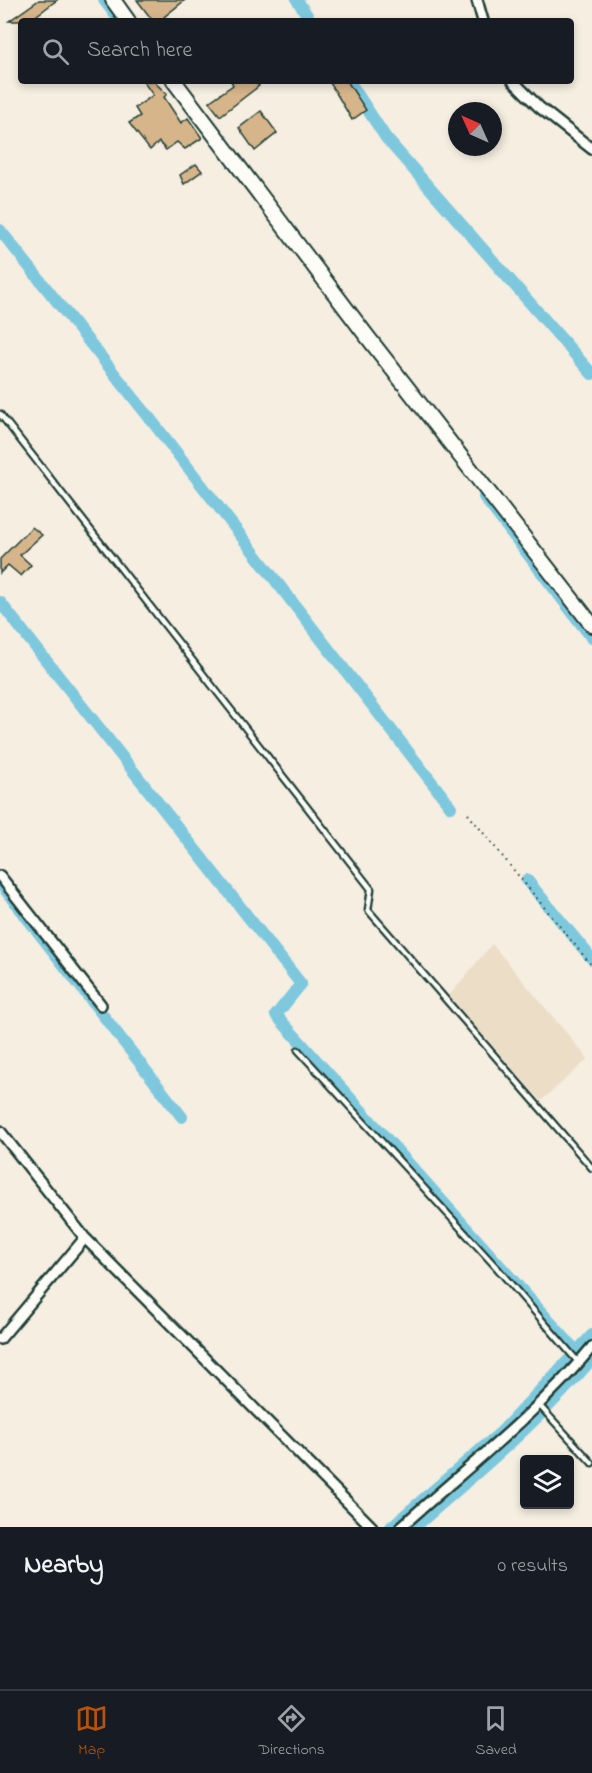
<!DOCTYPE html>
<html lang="en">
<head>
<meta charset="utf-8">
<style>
  :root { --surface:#171b24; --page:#242831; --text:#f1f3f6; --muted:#9ea1a6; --line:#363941; --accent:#b45309 }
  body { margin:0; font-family:"Indie Flower",sans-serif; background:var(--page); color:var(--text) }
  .controls { position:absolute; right:18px; bottom:18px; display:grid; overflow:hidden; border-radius:6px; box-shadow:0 3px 9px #0003 }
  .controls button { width:54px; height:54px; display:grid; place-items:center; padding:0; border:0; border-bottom:2px solid var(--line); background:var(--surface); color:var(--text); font:30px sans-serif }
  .compass { position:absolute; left:448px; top:102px; width:54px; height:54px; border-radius:50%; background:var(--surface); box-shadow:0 3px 9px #0003; rotate:315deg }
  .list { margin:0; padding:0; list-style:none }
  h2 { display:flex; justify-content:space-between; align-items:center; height:78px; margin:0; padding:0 24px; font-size:26px }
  h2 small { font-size:20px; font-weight:400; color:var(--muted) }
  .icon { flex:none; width:33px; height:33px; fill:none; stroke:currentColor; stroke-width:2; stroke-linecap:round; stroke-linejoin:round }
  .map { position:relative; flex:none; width:592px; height:1527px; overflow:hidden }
  .search { position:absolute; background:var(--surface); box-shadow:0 3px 9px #0003; left:18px; right:18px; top:18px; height:66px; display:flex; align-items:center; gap:15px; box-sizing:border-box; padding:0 21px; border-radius:6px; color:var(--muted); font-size:22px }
  .sheet { height:162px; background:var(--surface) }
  nav { display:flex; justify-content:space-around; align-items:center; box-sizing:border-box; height:84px; border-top:2px solid var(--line); background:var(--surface); font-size:16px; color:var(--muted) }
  nav a { display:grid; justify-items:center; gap:3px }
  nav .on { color:var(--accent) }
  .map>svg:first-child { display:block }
  .built { fill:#ecddc7 }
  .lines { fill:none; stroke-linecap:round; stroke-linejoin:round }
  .canal { stroke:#7ec8de; stroke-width:12 }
  .building { fill:#d7b58a; stroke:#1f3d34; stroke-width:1.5 }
  .lane-casing { stroke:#1f3d34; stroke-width:9 }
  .street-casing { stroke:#1f3d34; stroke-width:14 }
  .secondary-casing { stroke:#1f3d34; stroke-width:18 }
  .path { stroke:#1f3d34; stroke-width:2; stroke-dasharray:1.5 4.5; stroke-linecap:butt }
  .lane { stroke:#fdfcf7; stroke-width:4.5 }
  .street { stroke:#fdfcf7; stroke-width:9 }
  .secondary { stroke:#fdfcf7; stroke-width:14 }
</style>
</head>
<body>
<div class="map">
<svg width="592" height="1527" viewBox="0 0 592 1527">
  <rect width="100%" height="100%" fill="#f5eee1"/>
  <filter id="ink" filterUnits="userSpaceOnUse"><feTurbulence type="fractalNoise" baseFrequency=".0167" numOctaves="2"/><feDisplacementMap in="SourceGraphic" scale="12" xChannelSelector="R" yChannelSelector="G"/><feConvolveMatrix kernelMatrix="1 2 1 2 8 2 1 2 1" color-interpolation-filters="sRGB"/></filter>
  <g filter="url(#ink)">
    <path class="built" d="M 492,944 L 588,1059 L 541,1101 L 449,996 Z"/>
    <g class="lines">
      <path class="canal" d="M 104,0 L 120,21
        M 297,0 L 311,21
        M 349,81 L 386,138 L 592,374
        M 0,230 L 152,421 L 451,807
        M 484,497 L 592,638
        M 0,602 L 301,984 L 276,1015 L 577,1352
        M 527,880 L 592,959
        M 0,883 L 182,1117
        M 391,1527 L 501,1432 L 592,1335
        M 415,1527 C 476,1473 540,1421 592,1359"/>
    </g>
    <path class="building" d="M 39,0 L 57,0 L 29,21 L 9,21 Z
      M 137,0 L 185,0 L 164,17 L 167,21 L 153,21 Z
      M 143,81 L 153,81 L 167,94 L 164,97 L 181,123 L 188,118 L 202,138 L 185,149 L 177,142 L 166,150 L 159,142 L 150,150 L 129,123 L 140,116 L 135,108 L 153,95 Z
      M 231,81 L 254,81 L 259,86 L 220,116 L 209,102 L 233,85 Z
      M 329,81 L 347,81 L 366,110 L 352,120 Z
      M 261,111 L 277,133 L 255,151 L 239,128 Z
      M 196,164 L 202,171 L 184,184 L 180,175 Z
      M 32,527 L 42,535 L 20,555 L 31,565 L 21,576 L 8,565 L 0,573 L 0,559 Z"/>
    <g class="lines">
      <g class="lane-casing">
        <path id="lane" d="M 0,414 L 371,889 L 368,910 L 592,1168
          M 298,1050 L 497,1268 L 579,1363
          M 539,1405 L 592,1463"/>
      </g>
      <g class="street-casing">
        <path id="street" d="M 477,0 L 483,21
          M 513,81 L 539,107 L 592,149
          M 0,876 L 101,1005
          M 0,1131 L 85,1238 L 372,1527
          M 0,1339 L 85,1238
          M 401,1527 C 466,1468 536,1415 592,1347"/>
      </g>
      <g class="secondary-casing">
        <path id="secondary" d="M 113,0 L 128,21
          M 174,81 L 366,335 L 592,625"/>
      </g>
      <path class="path" d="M 468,814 L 592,966"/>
      <use href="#lane" class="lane"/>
      <use href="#street" class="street"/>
      <use href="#secondary" class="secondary"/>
    </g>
  </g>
</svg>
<div class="controls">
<button><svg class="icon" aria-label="layers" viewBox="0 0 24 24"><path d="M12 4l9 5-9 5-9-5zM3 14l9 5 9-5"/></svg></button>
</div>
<svg class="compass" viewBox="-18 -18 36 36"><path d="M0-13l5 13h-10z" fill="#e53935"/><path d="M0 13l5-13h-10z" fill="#9ea1a6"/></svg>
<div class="search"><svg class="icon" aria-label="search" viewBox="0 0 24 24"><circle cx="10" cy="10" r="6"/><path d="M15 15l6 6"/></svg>Search here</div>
</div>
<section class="sheet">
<h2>Nearby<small>0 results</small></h2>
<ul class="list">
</ul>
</section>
<nav>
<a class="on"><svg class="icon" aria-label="map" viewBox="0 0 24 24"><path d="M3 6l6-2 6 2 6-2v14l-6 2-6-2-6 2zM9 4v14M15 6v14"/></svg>Map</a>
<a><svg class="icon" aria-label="directions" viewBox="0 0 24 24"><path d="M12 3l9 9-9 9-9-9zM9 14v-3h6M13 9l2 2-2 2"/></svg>Directions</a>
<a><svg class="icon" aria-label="saved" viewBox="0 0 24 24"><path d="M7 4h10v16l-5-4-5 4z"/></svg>Saved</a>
</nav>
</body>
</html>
